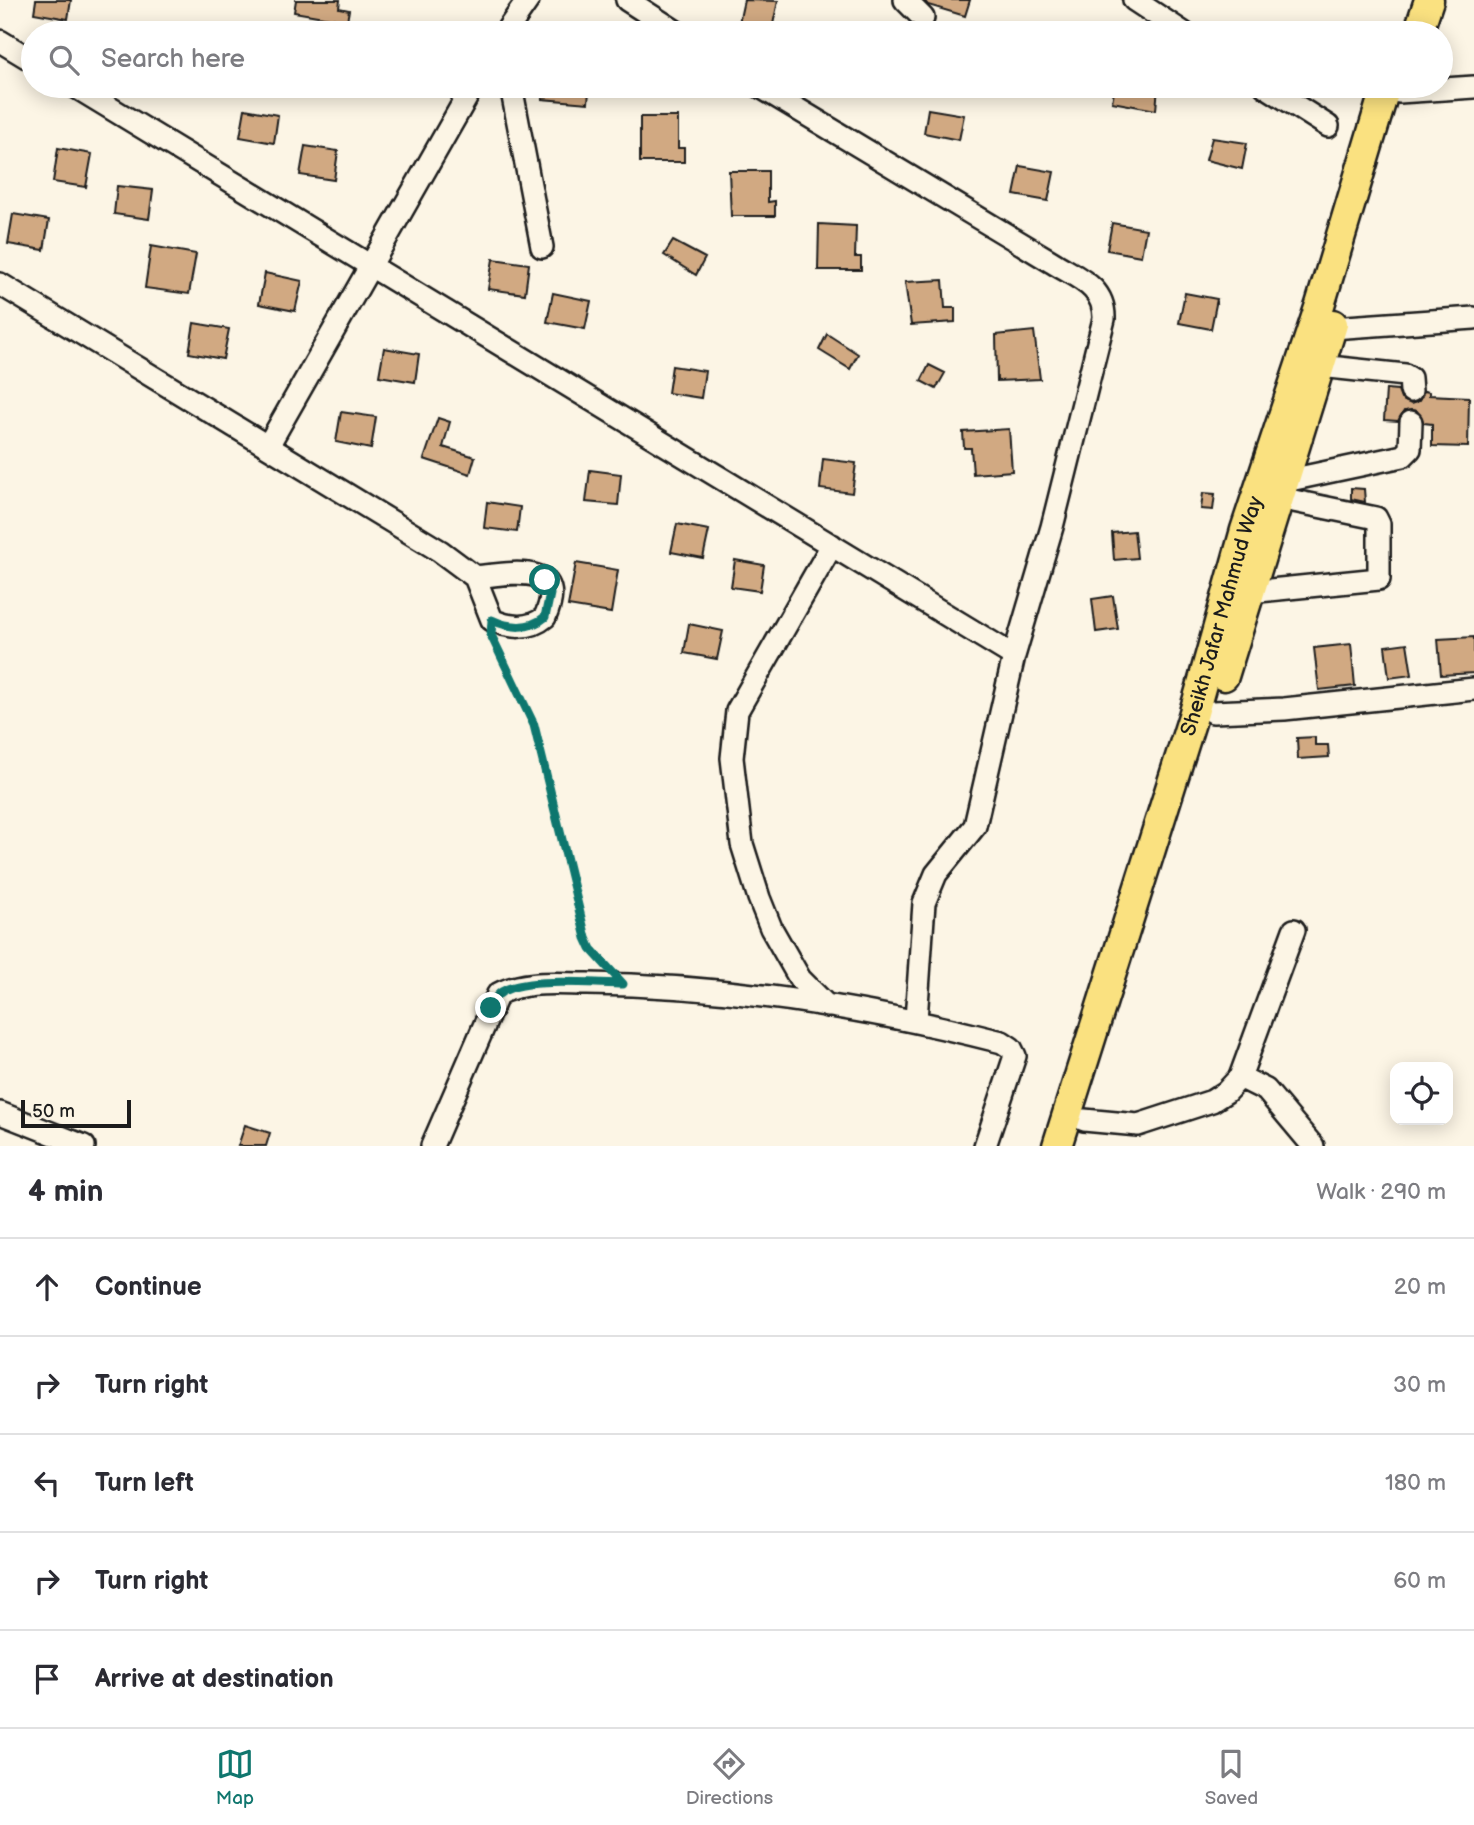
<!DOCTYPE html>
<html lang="en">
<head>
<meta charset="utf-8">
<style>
  :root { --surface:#fff; --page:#f7f7f7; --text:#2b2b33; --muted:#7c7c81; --line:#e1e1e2; --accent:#0f766e }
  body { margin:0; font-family:"Balsamiq Sans",sans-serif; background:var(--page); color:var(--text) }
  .controls { position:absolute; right:21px; bottom:21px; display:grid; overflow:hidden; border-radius:14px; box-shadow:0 4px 18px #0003 }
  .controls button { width:63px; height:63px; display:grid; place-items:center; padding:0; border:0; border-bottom:2px solid var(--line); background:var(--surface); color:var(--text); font:35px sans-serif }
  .scale { position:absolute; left:21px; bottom:18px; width:110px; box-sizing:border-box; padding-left:7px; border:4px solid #1c1c1c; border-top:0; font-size:19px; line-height:24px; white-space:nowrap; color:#1c1c1c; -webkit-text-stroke:5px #fcf5e5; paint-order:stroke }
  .stop { position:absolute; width:21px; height:21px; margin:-16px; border:5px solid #0f766e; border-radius:50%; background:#fff }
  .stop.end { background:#0f766e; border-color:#fff; box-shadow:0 2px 7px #0008 }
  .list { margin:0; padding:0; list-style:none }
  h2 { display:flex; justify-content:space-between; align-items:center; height:91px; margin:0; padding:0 28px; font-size:30px }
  h2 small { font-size:23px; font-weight:400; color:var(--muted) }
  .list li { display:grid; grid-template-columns:46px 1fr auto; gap:21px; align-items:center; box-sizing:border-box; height:98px; padding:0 28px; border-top:2px solid var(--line) }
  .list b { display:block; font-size:26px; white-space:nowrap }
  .list em { font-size:23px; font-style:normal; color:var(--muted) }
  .icon { flex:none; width:38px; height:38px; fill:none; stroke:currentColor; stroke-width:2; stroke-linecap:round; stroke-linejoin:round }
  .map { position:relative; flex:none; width:1474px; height:1146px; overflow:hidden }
  .search { position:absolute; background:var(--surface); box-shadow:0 4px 18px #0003; left:21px; right:21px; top:21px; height:77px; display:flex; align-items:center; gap:18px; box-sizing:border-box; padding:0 24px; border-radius:38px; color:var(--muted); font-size:26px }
  .sheet { height:581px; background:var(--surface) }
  nav { display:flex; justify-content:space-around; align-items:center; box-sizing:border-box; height:98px; border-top:2px solid var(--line); background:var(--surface); font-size:19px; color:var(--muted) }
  nav a { display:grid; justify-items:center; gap:4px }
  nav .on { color:var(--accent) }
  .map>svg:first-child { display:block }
  .building { fill:#d1a982; stroke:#1c1c1c; stroke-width:2 }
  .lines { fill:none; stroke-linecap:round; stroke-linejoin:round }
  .minor-casing { stroke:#1c1c1c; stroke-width:26 }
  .major-casing { stroke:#1c1c1c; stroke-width:33 }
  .path { stroke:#1c1c1c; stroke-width:2.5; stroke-dasharray:2 5; stroke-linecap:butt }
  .minor { stroke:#fcf5e5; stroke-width:21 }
  .major { stroke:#fae180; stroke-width:28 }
  .route { stroke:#0f766e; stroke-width:9 }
  .labels { text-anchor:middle; stroke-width:6; stroke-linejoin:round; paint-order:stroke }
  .street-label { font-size:21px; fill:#1c1c1c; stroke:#fcf5e5 }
</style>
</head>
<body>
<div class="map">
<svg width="1474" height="1146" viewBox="0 0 1474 1146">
  <rect width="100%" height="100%" fill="#fcf5e5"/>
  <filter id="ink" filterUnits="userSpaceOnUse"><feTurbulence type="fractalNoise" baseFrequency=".0143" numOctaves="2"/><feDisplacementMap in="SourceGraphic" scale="14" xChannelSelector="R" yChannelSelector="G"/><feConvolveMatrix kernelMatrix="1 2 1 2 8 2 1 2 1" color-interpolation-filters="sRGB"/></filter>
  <g filter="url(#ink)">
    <path class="building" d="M 36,0 L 71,0 L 68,19 L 34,13 Z
      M 296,0 L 340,0 L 339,8 L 349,10 L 347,21 L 294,12 Z
      M 744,0 L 778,1 L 772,29 L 739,23 Z
      M 924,0 L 970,0 L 965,16 L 928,5 Z
      M 543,86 L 583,86 L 583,91 L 589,91 L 588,103 L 542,99 Z
      M 1115,86 L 1158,86 L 1156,110 L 1112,102 Z
      M 245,109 L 278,115 L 274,143 L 240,137 Z
      M 928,109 L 964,115 L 959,140 L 924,133 Z
      M 640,117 L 678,117 L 678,148 L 684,148 L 684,162 L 640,162 Z
      M 1212,138 L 1247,143 L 1242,169 L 1206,160 Z
      M 305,146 L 338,151 L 334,180 L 300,175 Z
      M 58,148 L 92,154 L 86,187 L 53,182 Z
      M 1020,166 L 1054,172 L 1048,201 L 1014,195 Z
      M 729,171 L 768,171 L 768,202 L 775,201 L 775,216 L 731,216 Z
      M 117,186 L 153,190 L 149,219 L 114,214 Z
      M 13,214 L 49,220 L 44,250 L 8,244 Z
      M 1112,223 L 1146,229 L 1141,256 L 1107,250 Z
      M 819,224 L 856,226 L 855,257 L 861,257 L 861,270 L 818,270 Z
      M 673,241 L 705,258 L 696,275 L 664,255 Z
      M 151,246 L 196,254 L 189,294 L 145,288 Z
      M 493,259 L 529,264 L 525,294 L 488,289 Z
      M 265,273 L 302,281 L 295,311 L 259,304 Z
      M 943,280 L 945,308 L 955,308 L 955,322 L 911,325 L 905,282 Z
      M 553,293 L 591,301 L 585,329 L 547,322 Z
      M 1185,293 L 1217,299 L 1211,329 L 1179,323 Z
      M 194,323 L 229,329 L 223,359 L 189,353 Z
      M 1034,331 L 1040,379 L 997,381 L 996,335 Z
      M 827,334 L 858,354 L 850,369 L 819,350 Z
      M 384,348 L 419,354 L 415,382 L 379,376 Z
      M 929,365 L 945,373 L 936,389 L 921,381 Z
      M 672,366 L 705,371 L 701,398 L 668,393 Z
      M 1386,389 L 1398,390 L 1401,399 L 1411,404 L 1419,401 L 1424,391 L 1429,392 L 1429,395 L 1469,397 L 1468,447 L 1432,446 L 1432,424 L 1424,423 L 1417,411 L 1404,411 L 1398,421 L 1384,420 Z
      M 341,412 L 376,417 L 371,449 L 336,442 Z
      M 438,418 L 450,422 L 443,447 L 475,457 L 470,474 L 424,459 Z
      M 1009,429 L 1012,471 L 973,474 L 971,448 L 964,448 L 963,432 Z
      M 823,459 L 856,463 L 852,493 L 820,489 Z
      M 590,470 L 621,474 L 618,505 L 586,502 Z
      M 1351,488 L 1364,489 L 1365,502 L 1351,499 Z
      M 1203,493 L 1215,494 L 1213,510 L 1201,509 Z
      M 487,502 L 520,507 L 517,532 L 484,528 Z
      M 677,524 L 709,530 L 703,558 L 671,552 Z
      M 1134,531 L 1137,558 L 1114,560 L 1112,533 Z
      M 735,560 L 764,565 L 760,591 L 731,587 Z
      M 576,563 L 618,570 L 611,613 L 568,606 Z
      M 1113,596 L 1118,629 L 1096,632 L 1092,599 Z
      M 689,624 L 723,631 L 717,659 L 684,653 Z
      M 1474,637 L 1474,673 L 1441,675 L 1438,639 Z
      M 1407,643 L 1412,675 L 1389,678 L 1385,646 Z
      M 1351,644 L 1355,686 L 1319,690 L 1314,648 Z
      M 1315,737 L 1315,745 L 1328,745 L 1329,757 L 1298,759 L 1297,738 Z
      M 245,1125 L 270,1133 L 266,1146 L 238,1146 Z"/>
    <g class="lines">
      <g class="minor-casing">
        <path id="minor" d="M 627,0 L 678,33
          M 905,0 L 923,18
          M 1134,0 L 1184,33
          M 505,33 L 528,0
          M 0,41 L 33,61
          M 74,86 L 1014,656
          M 511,86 L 542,247
          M 759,86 L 1052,262 C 1077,278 1105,286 1104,319 L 1052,527 L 1014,656 L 975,826 L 936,874 L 924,903 L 916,1020
          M 1265,86 L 1328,126
          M 1399,92 L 1474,87
          M 0,284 L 440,551 L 475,577 L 492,620 C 509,628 530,630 545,617 C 570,560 507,574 475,577
          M 1332,328 L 1474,318
          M 1320,366 L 1405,375 L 1410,378 L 1411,391
          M 269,444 L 473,86
          M 1274,479 L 1285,481 L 1403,456 L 1410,449 L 1411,422
          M 1249,592 L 1379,579 L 1379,524 L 1376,518 L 1279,498
          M 1213,712 L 1284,709 L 1474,689
          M 827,1006 L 800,979 L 771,928 L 759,898 L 742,844 L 732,758 L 737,711 L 832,545
          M 1240,1077 L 1266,1090 L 1313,1146
          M 0,1113 L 84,1146
          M 1084,1120 L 1138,1125 L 1212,1101 L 1226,1092 L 1240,1077 L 1294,930
          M 432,1146 L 498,994 C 525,980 557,984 587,984 C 725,985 868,1008 1002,1042 L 1011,1048 L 1015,1056 L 985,1146"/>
      </g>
      <g class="major-casing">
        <g id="major">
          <path d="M 1418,33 L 1429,0"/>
          <path d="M 1224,676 L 1333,324"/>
          <path id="s1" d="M 1057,1146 L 1193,716 L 1245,530 L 1320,305 L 1386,86"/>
        </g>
      </g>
      <path class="path" d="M 493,640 L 534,725 L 585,938 L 607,967"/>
      <use href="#minor" class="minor"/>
      <use href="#major" class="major"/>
    </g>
  </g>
  <g class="lines" filter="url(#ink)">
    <path class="route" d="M 491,1008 C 493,1003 495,997 499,994 C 520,976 595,984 623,984 L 591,949 L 586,938 L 534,725 L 491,635 L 492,620 C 509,628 530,630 545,617 L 550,594 L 545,580"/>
  </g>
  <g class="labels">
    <g class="street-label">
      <text dy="7" stroke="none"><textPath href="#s1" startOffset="555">Sheikh Jafar Mahmud Way</textPath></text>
    </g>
  </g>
</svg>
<div class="controls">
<button><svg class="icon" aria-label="locate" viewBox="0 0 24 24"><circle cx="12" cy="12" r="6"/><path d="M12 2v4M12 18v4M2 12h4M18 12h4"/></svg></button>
</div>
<div class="scale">50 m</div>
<div class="stop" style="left:545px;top:580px"></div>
<div class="stop end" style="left:491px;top:1008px"></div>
<div class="search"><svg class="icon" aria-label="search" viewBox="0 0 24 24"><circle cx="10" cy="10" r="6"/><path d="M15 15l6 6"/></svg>Search here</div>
</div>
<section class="sheet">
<h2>4 min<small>Walk · 290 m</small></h2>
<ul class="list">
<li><svg class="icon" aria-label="ahead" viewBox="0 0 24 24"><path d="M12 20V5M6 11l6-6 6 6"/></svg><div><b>Continue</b></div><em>20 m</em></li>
<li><svg class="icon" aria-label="right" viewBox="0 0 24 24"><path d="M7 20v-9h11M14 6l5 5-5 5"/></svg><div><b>Turn right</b></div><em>30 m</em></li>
<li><svg class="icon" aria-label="left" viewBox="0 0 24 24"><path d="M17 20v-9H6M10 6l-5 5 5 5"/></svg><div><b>Turn left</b></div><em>180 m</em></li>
<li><svg class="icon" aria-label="right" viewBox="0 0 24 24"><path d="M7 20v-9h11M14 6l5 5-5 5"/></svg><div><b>Turn right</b></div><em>60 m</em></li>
<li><svg class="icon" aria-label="arrive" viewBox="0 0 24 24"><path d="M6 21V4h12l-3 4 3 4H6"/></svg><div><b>Arrive at destination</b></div></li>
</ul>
</section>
<nav>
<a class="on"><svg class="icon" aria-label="map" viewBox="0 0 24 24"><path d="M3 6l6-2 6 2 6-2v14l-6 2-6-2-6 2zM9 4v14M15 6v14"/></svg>Map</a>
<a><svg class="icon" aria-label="directions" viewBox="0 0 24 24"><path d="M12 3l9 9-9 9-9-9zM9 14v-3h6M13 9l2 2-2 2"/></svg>Directions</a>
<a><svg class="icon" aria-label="saved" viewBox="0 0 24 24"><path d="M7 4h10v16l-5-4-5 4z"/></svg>Saved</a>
</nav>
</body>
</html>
